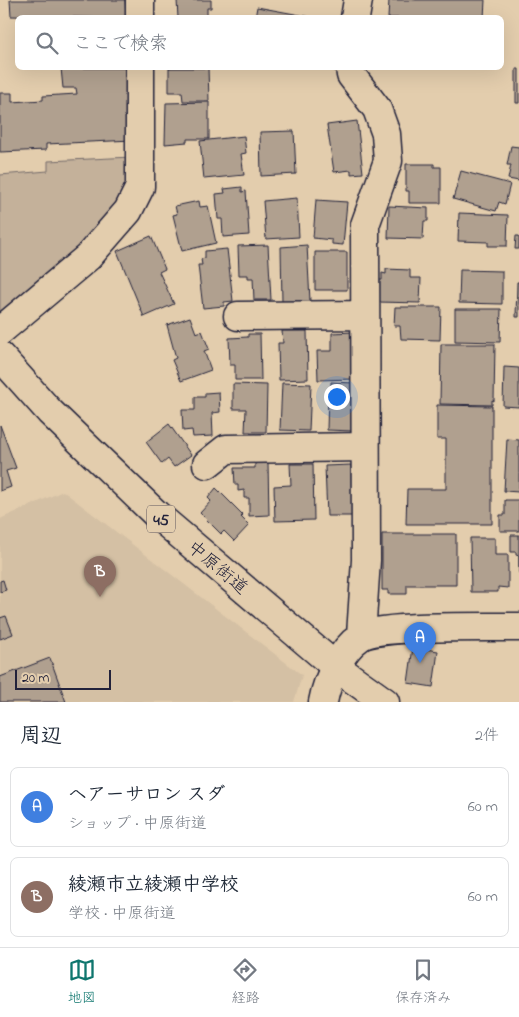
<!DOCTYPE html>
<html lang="ja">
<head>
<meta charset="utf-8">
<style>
  :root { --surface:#fff; --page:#f2f2f3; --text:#1f2937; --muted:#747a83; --line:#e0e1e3; --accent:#0f766e }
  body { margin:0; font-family:"Indie Flower","Klee One",sans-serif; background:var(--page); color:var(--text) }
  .scale { position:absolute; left:15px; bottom:12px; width:96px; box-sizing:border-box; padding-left:5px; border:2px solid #22223b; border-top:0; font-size:14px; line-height:18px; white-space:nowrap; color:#22223b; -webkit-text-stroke:4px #e3cdad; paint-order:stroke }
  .you { position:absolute; left:336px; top:396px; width:18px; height:18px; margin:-12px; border:4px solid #fff; border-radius:50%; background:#1a73e8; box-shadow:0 0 0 8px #1a73e833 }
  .badge { display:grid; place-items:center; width:32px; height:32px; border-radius:50%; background:var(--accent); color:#fff; font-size:16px; font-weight:700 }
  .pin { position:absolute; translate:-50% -41px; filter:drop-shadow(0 1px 2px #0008) }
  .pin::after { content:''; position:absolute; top:26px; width:18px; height:15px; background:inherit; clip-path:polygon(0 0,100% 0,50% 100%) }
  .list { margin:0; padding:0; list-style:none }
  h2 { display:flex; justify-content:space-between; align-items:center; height:65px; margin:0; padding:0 20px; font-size:21px }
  h2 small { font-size:16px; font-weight:400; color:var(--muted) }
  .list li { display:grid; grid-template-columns:32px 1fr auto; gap:15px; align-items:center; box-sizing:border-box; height:80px; margin:0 10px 10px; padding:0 10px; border:1px solid var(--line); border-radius:8px }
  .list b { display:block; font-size:19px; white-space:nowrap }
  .list p { margin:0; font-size:16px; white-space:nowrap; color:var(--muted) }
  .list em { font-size:16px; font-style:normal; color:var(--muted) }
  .icon { flex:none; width:28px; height:28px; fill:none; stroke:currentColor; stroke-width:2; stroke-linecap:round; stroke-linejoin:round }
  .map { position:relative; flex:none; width:519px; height:702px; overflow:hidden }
  .search { position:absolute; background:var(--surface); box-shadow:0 5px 20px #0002; left:15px; right:15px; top:15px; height:55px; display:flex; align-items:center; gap:12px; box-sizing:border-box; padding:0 18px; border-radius:8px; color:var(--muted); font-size:19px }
  .sheet { height:245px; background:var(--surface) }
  nav { display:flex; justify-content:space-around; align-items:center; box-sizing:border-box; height:70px; border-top:1px solid var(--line); background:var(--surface); font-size:14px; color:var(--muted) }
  nav a { display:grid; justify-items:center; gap:2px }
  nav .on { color:var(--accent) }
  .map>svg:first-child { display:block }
  .built { fill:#d4c0a4 }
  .green { fill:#c4b19a; stroke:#736a6a }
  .building { fill:#b0a08f; stroke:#22223b }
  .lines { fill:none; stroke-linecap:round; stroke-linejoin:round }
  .minor-casing { stroke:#22223b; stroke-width:31 }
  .major-casing { stroke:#22223b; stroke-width:31 }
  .minor { stroke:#e3cdad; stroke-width:28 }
  .major { stroke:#e3cdad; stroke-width:28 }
  .labels { text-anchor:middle; stroke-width:4; stroke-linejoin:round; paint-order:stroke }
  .shield { fill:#e3cdad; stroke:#5c555d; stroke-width:1 }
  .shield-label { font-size:16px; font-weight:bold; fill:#22223b }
  .street-label { font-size:18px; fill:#22223b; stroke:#e3cdad }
</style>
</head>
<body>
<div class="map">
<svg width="519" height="702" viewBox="0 0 519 702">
  <rect width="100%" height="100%" fill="#e3cdad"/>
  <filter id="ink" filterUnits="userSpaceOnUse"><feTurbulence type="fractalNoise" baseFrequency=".02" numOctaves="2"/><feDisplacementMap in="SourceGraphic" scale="10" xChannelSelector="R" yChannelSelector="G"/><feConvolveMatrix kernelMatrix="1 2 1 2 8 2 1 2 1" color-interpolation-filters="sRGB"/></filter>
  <g filter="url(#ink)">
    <path class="built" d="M 63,491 L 302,675 L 294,702 L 0,702 L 0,519 Z"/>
    <path class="green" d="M 132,157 L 133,177 L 119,211 L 4,318 L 0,313 L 0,175 L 48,171 L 48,161 Z"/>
    <path class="building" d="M 10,0 L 125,0 L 126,18 L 11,16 Z
      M 177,0 L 211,0 L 211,8 L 207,8 L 207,18 L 178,18 Z
      M 389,0 L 485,0 L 484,18 L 388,18 Z
      M 257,7 L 311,17 L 255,18 Z
      M 61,68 L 129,68 L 133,140 L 46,144 L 46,150 L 0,152 L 0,93 L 12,93 L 12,102 L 43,100 L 43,96 L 77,94 L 76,88 L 63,88 Z
      M 169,68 L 208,68 L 209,101 L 183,101 L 182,92 L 169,92 Z
      M 516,69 L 519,69 L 519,103 L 516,103 Z
      M 209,102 L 209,139 L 187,139 L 187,142 L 165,144 L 166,103 Z
      M 357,121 L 363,173 L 351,174 L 351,170 L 334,172 L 327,125 Z
      M 294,131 L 296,174 L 261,176 L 260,132 Z
      M 244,136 L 246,153 L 241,154 L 244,175 L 204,179 L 200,141 Z
      M 511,146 L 519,147 L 519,181 L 508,179 L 511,165 L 507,165 Z
      M 406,164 L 434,164 L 434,167 L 441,167 L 441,203 L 409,203 L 409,191 L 406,191 Z
      M 461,171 L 510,184 L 505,204 L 499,202 L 496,211 L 453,199 Z
      M 242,187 L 242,192 L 246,191 L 249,235 L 223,237 L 222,219 L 218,219 L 216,194 L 225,193 L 224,189 Z
      M 297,198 L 299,237 L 266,239 L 263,201 Z
      M 316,200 L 347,202 L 343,245 L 332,244 L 332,240 L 313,238 Z
      M 199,201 L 200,207 L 208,206 L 216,243 L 182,251 L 173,215 L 177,214 L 175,206 Z
      M 389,206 L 428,208 L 428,221 L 424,221 L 423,239 L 388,238 Z
      M 459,213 L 508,215 L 507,246 L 488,246 L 488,242 L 458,241 Z
      M 151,236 L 165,269 L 159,272 L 174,304 L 144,317 L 117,251 Z
      M 516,236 L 519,236 L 519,249 L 515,249 Z
      M 268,245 L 271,300 L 254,300 L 253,278 L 248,278 L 248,275 L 239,275 L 238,246 Z
      M 307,245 L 310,301 L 282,302 L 281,247 Z
      M 227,249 L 233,301 L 224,302 L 224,306 L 203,308 L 198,265 L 202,265 L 201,259 L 205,258 L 205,251 Z
      M 315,252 L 347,252 L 347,290 L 315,290 Z
      M 386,269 L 410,270 L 410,278 L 421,278 L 420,303 L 378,302 L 378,280 L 382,280 L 382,273 L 386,274 Z
      M 460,270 L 502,271 L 502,304 L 459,303 Z
      M 517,282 L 519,282 L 519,317 L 516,317 Z
      M 395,307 L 441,307 L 440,340 L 401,339 L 400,326 L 394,326 Z
      M 455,309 L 501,309 L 500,342 L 455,341 Z
      M 190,317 L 196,333 L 202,331 L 209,349 L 204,351 L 211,370 L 181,381 L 172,360 L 176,358 L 167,325 Z
      M 282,331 L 307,331 L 308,379 L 279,380 L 278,343 L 283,343 Z
      M 354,332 L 355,379 L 318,380 L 317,351 L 332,351 L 332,333 Z
      M 248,334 L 260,334 L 261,380 L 235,380 L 235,365 L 230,365 L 229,338 L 248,337 Z
      M 441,344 L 495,344 L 494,401 L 492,400 L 492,405 L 440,404 Z
      M 504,367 L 519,368 L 519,407 L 503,406 Z
      M 331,382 L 355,383 L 353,431 L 327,430 L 328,395 L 331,395 Z
      M 282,383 L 311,384 L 309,431 L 280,430 Z
      M 233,384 L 267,385 L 266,432 L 245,432 L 246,409 L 233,409 Z
      M 219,392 L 220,412 L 212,413 L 213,436 L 193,437 L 192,430 L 183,431 L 182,410 L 195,410 L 195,397 L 205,397 L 205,393 Z
      M 437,405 L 492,406 L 492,524 L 406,524 L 407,489 L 446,489 L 446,439 L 437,439 Z
      M 169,424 L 191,455 L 174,467 L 168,459 L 162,464 L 146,442 Z
      M 0,425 L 16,468 L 6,471 L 11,487 L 0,491 Z
      M 507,439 L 519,440 L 519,492 L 504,491 Z
      M 255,463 L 268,463 L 269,515 L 249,516 L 249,498 L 244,498 L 244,490 L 238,491 L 238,485 L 235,485 L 234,468 L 255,468 Z
      M 290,464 L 313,464 L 314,520 L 275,521 L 274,486 L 291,485 Z
      M 351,465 L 352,516 L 327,516 L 325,466 Z
      M 216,488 L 243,515 L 241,517 L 249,525 L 234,541 L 224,531 L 221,534 L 200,513 L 211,501 L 208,498 Z
      M 505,500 L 519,500 L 519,531 L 500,531 L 500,515 L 505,515 Z
      M 382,534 L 456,534 L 456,585 L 407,585 L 407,594 L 388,594 L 388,590 L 382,590 Z
      M 511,535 L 519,535 L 519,573 L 519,556 L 516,555 L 516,552 L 511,552 Z
      M 470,538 L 495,538 L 495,555 L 508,555 L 508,588 L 498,587 L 498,592 L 471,592 Z
      M 3,580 L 6,590 L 0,592 L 0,581 Z
      M 6,616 L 13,634 L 0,639 L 0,618 Z
      M 413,647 L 438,651 L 433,687 L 408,683 Z
      M 50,658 L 66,702 L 0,702 L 0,677 Z"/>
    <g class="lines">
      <g class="minor-casing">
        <path id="minor" d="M 140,0 L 140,18
          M 355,18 L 358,0
          M 350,68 L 351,75 L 377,109 L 386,134 L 388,161 L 365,225 L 366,560 L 361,635
          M 238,316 L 363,315
          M 0,331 L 88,257 L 128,211 L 140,187 L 140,68
          M 207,464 L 226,449 L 365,447
          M 323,702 C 327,680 341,650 360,637 C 375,625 493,627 519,627"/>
      </g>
      <g class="major-casing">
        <path id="major" d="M 0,356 L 50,412 L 157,515 L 336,667 L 385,702"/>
      </g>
      <use href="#minor" class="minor"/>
      <use href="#major" class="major"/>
    </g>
  </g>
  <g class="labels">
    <rect class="shield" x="147" y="505.5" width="28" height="27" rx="4"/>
    <g class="shield-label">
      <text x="161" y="525">45</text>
    </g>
    <g class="street-label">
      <text transform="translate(218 567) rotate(40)" y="6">中原街道</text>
    </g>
  </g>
</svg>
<div class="scale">20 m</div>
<div class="you"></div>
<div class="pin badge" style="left:420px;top:663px;background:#3f7fe0">A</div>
<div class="pin badge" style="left:100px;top:597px;background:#8d6e63">B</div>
<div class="search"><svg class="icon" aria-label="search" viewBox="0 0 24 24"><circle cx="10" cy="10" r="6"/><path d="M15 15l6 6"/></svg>ここで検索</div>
</div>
<section class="sheet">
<h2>周辺<small>2件</small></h2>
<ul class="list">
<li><span class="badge" style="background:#3f7fe0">A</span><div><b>ヘアーサロン スダ</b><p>ショップ · 中原街道</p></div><em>60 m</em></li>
<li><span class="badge" style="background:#8d6e63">B</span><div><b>綾瀬市立綾瀬中学校</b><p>学校 · 中原街道</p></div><em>60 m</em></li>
</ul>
</section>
<nav>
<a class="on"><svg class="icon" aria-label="map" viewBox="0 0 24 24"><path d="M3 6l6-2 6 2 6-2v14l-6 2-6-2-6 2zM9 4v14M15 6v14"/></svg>地図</a>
<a><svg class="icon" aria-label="directions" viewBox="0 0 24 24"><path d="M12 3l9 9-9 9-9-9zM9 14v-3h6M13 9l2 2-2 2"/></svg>経路</a>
<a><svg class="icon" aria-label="saved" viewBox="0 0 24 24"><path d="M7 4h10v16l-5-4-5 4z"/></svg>保存済み</a>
</nav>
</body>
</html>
